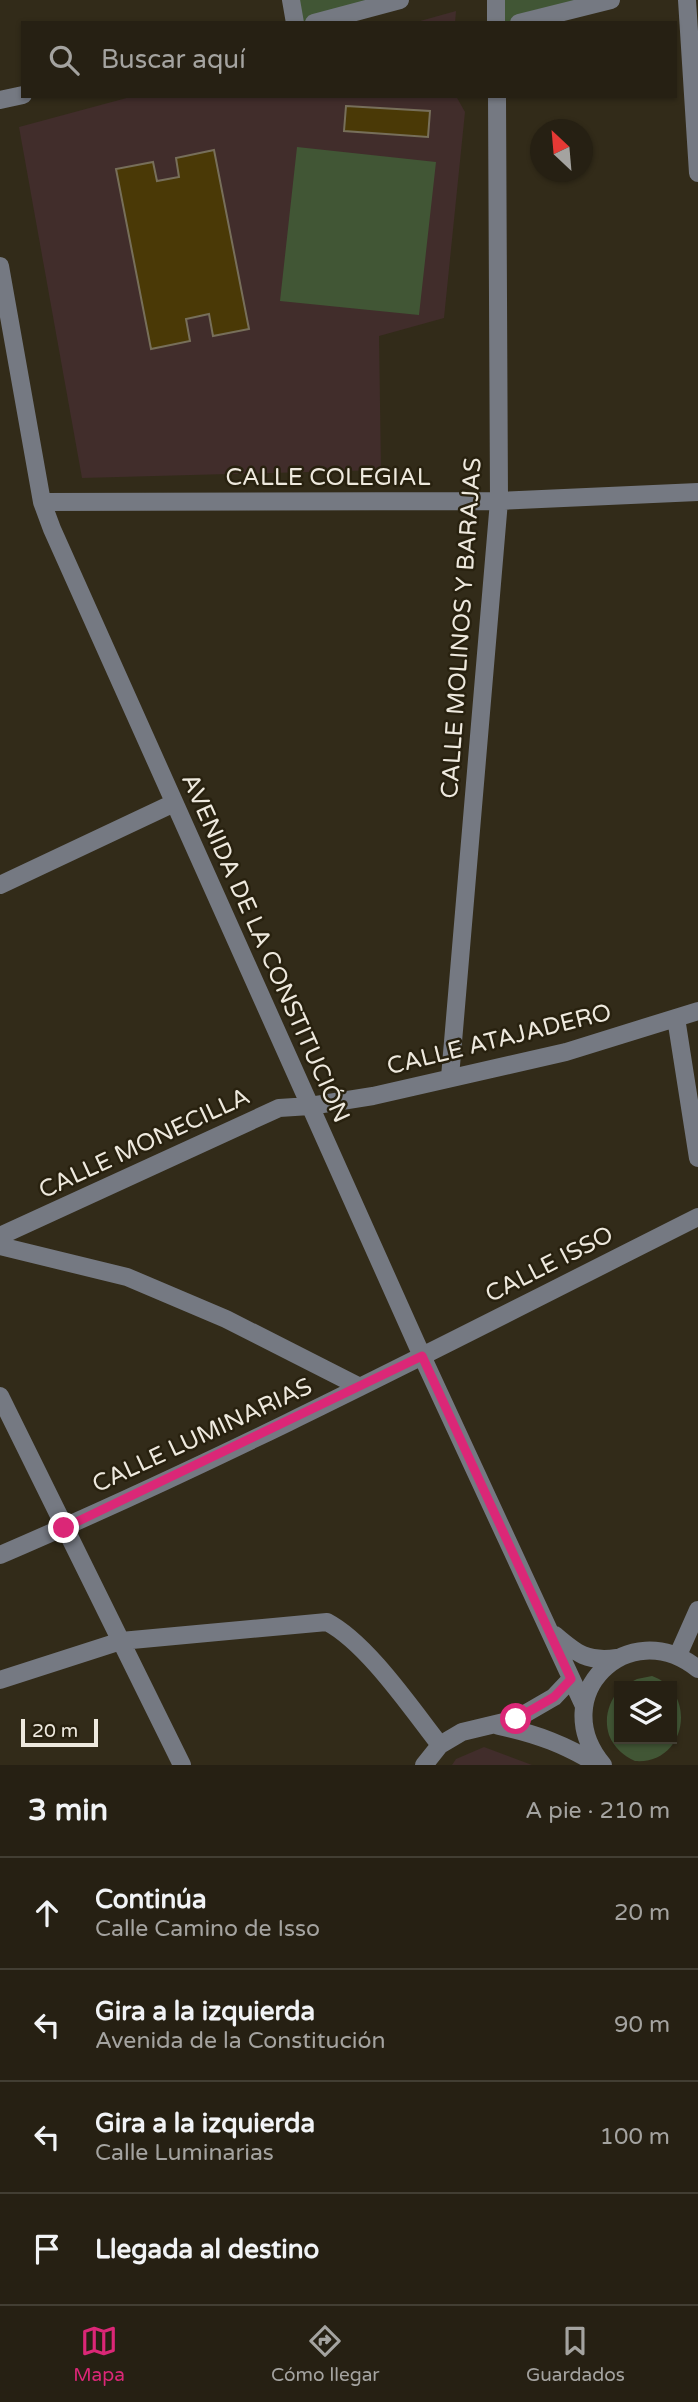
<!DOCTYPE html>
<html lang="es">
<head>
<meta charset="utf-8">
<style>
  :root { --surface:#262013; --page:#322d21; --text:#f1f3f6; --muted:#a4a3a0; --line:#423e33; --accent:#db2777 }
  body { margin:0; font-family:"Varela Round",sans-serif; background:var(--page); color:var(--text) }
  .controls { position:absolute; right:21px; bottom:21px; display:grid; overflow:hidden; border-radius:0px; box-shadow:0 2px 5px #0004 }
  .controls button { width:63px; height:63px; display:grid; place-items:center; padding:0; border:0; border-bottom:2px solid var(--line); background:var(--surface); color:var(--text); font:35px sans-serif }
  .compass { position:absolute; left:530px; top:119px; width:63px; height:63px; border-radius:50%; background:var(--surface); box-shadow:0 2px 5px #0004; rotate:334deg }
  .scale { position:absolute; left:21px; bottom:18px; width:77px; box-sizing:border-box; padding-left:7px; border:4px solid #eee9de; border-top:0; font-size:19px; line-height:24px; white-space:nowrap; color:#eee9de; -webkit-text-stroke:5px #28210f; paint-order:stroke }
  .stop { position:absolute; width:21px; height:21px; margin:-16px; border:5px solid #db2777; border-radius:50%; background:#fff }
  .stop.end { background:#db2777; border-color:#fff; box-shadow:0 2px 7px #0008 }
  .list { margin:0; padding:0; list-style:none }
  h2 { display:flex; justify-content:space-between; align-items:center; height:91px; margin:0; padding:0 28px; font-size:30px }
  h2 small { font-size:23px; font-weight:400; color:var(--muted) }
  .list li { display:grid; grid-template-columns:46px 1fr auto; gap:21px; align-items:center; box-sizing:border-box; height:112px; padding:0 28px; border-top:2px solid var(--line) }
  .list b { display:block; font-size:26px; white-space:nowrap }
  .list p { margin:0; font-size:23px; white-space:nowrap; color:var(--muted) }
  .list em { font-size:23px; font-style:normal; color:var(--muted) }
  .icon { flex:none; width:38px; height:38px; fill:none; stroke:currentColor; stroke-width:2; stroke-linecap:round; stroke-linejoin:round }
  .map { position:relative; flex:none; width:698px; height:1765px; overflow:hidden }
  .search { position:absolute; background:var(--surface); box-shadow:0 2px 5px #0004; left:21px; right:21px; top:21px; height:77px; display:flex; align-items:center; gap:18px; box-sizing:border-box; padding:0 24px; border-radius:0px; color:var(--muted); font-size:26px }
  .sheet { height:539px; background:var(--surface) }
  nav { display:flex; justify-content:space-around; align-items:center; box-sizing:border-box; height:98px; border-top:2px solid var(--line); background:var(--surface); font-size:19px; color:var(--muted) }
  nav a { display:grid; justify-items:center; gap:4px }
  nav .on { color:var(--accent) }
  .map>svg:first-child { display:block }
  .education { fill:#412d2b }
  .green { fill:#415635 }
  .building { fill:#4a3906; stroke:#776f5a; stroke-width:2 }
  .lines { fill:none; stroke-linecap:round; stroke-linejoin:round }
  .minor { stroke:#757982; stroke-width:18 }
  .route { stroke:#db2777; stroke-width:9 }
  .labels { text-anchor:middle; stroke-width:5; stroke-linejoin:round; paint-order:stroke }
  .street-label { font-size:24px; fill:#eee9de; stroke:#28210f }
</style>
</head>
<body>
<div class="map">
<svg width="698" height="1765" viewBox="0 0 698 1765">
  <rect width="100%" height="100%" fill="#322b19"/>
  <path class="education" d="M 456,11 L 455,23 L 413,23 Z
    M 134,96 L 456,96 L 465,112 L 444,318 L 379,336 L 381,470 L 82,478 L 19,127 Z
    M 484,1747 L 532,1765 L 452,1765 L 456,1759 Z"/>
  <path class="green" d="M 291,0 L 400,0 L 314,23 L 295,23 Z
    M 496,0 L 611,0 L 519,23 L 496,23 Z
    M 297,147 L 436,162 L 419,315 L 280,301 Z
    M 652,1676 C 698,1692 687,1765 635,1761 C 624,1756 614,1748 609,1735 C 604,1719 608,1703 619,1690 L 619,1739 L 672,1739 L 672,1686 L 623,1686 L 637,1679 Z"/>
  <path class="building" d="M 346,106 L 430,111 L 428,137 L 344,131 Z
    M 214,150 L 249,329 L 213,336 L 209,314 L 186,319 L 190,341 L 151,349 L 116,169 L 153,162 L 157,181 L 179,177 L 176,158 Z"/>
  <g class="lines">
    <path class="minor" d="M 291,0 L 295,23
      M 496,0 L 496,23
      M 687,0 L 698,173
      M 314,23 L 400,0
      M 519,23 L 611,0
      M 0,100 L 23,95
      M 0,266 L 42,502 L 52,529 L 422,1356 L 584,1706
      M 42,502 L 499,501 L 698,492
      M 0,885 L 174,803
      M 676,1018 L 698,1158
      M 450,1077 L 499,501 L 497,96
      M 0,1236 L 279,1108 L 310,1106 L 373,1096 L 566,1052 L 698,1011
      M 0,1246 L 127,1277 L 226,1319 L 360,1387
      M 0,1396 L 182,1765
      M 0,1555 C 238,1453 467,1333 698,1217
      M 555,1635 C 577,1654 587,1662 617,1658
      M 678,1655 L 698,1610
      M 0,1680 L 121,1641 L 327,1622 C 367,1643 411,1708 440,1745
      M 499,1726 C 538,1734 565,1745 599,1765
      M 424,1765 L 440,1745 L 462,1732 L 516,1719 L 554,1697 L 571,1679
      M 603,1765 C 545,1696 628,1613 698,1669"/>
  </g>
  <g class="lines">
    <path class="route" d="M 64,1528 L 422,1356 L 571,1679 L 554,1697 L 516,1719"/>
  </g>
  <g class="labels">
    <g class="street-label">
      <text x="328" y="485">CALLE COLEGIAL</text>
      <text transform="translate(461 628) rotate(-86)" y="8">CALLE MOLINOS Y BARAJAS</text>
      <text transform="translate(266 948) rotate(66)" y="8">AVENIDA DE LA CONSTITUCIÓN</text>
      <text transform="translate(499 1039) rotate(-14)" y="8">CALLE ATAJADERO</text>
      <text transform="translate(144 1143) rotate(-25)" y="8">CALLE MONECILLA</text>
      <text transform="translate(549 1264) rotate(-27)" y="8">CALLE ISSO</text>
      <text transform="translate(202 1435) rotate(-25)" y="8">CALLE LUMINARIAS</text>
    </g>
  </g>
</svg>
<div class="controls">
<button><svg class="icon" aria-label="layers" viewBox="0 0 24 24"><path d="M12 4l9 5-9 5-9-5zM3 14l9 5 9-5"/></svg></button>
</div>
<svg class="compass" viewBox="-18 -18 36 36"><path d="M0-13l5 13h-10z" fill="#e53935"/><path d="M0 13l5-13h-10z" fill="#a4a3a0"/></svg>
<div class="scale">20 m</div>
<div class="stop" style="left:516px;top:1719px"></div>
<div class="stop end" style="left:64px;top:1528px"></div>
<div class="search"><svg class="icon" aria-label="search" viewBox="0 0 24 24"><circle cx="10" cy="10" r="6"/><path d="M15 15l6 6"/></svg>Buscar aquí</div>
</div>
<section class="sheet">
<h2>3 min<small>A pie · 210 m</small></h2>
<ul class="list">
<li><svg class="icon" aria-label="ahead" viewBox="0 0 24 24"><path d="M12 20V5M6 11l6-6 6 6"/></svg><div><b>Continúa</b><p>Calle Camino de Isso</p></div><em>20 m</em></li>
<li><svg class="icon" aria-label="left" viewBox="0 0 24 24"><path d="M17 20v-9H6M10 6l-5 5 5 5"/></svg><div><b>Gira a la izquierda</b><p>Avenida de la Constitución</p></div><em>90 m</em></li>
<li><svg class="icon" aria-label="left" viewBox="0 0 24 24"><path d="M17 20v-9H6M10 6l-5 5 5 5"/></svg><div><b>Gira a la izquierda</b><p>Calle Luminarias</p></div><em>100 m</em></li>
<li><svg class="icon" aria-label="arrive" viewBox="0 0 24 24"><path d="M6 21V4h12l-3 4 3 4H6"/></svg><div><b>Llegada al destino</b></div></li>
</ul>
</section>
<nav>
<a class="on"><svg class="icon" aria-label="map" viewBox="0 0 24 24"><path d="M3 6l6-2 6 2 6-2v14l-6 2-6-2-6 2zM9 4v14M15 6v14"/></svg>Mapa</a>
<a><svg class="icon" aria-label="directions" viewBox="0 0 24 24"><path d="M12 3l9 9-9 9-9-9zM9 14v-3h6M13 9l2 2-2 2"/></svg>Cómo llegar</a>
<a><svg class="icon" aria-label="saved" viewBox="0 0 24 24"><path d="M7 4h10v16l-5-4-5 4z"/></svg>Guardados</a>
</nav>
</body>
</html>
